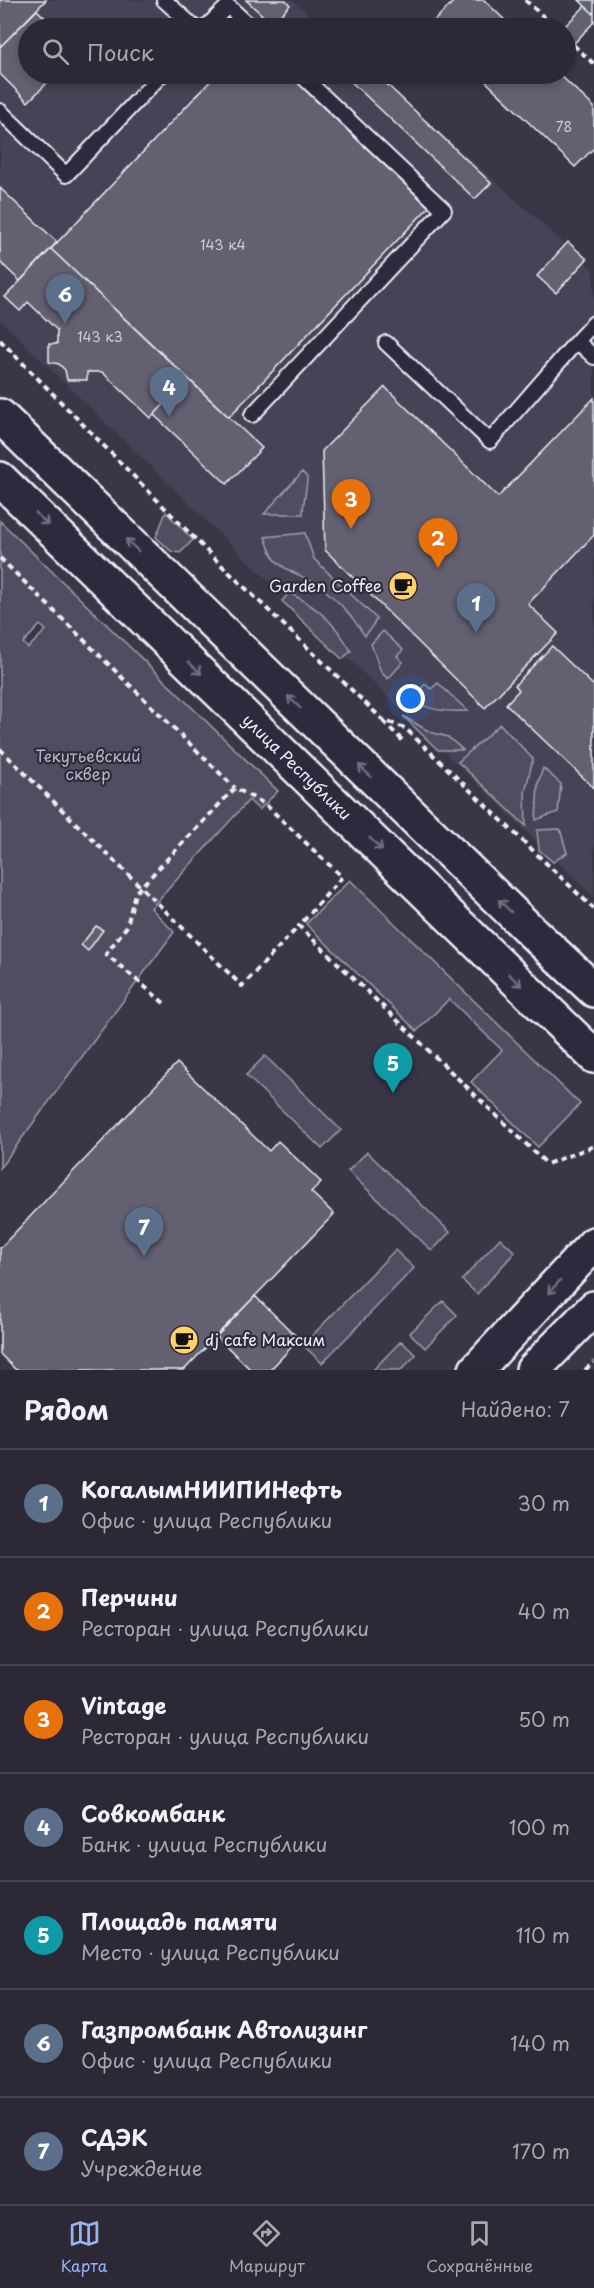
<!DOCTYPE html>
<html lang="ru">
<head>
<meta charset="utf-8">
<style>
  :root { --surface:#2c2836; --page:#383442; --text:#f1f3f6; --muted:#a6a6ad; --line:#484451; --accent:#95b2f1 }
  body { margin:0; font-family:"Playpen Sans",sans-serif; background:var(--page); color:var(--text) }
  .you { position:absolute; left:411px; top:699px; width:21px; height:21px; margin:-15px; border:4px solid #fff; border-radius:50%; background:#1a73e8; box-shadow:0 0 0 9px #1a73e833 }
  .badge { display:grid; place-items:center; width:39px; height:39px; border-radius:50%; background:var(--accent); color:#fff; font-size:20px; font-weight:700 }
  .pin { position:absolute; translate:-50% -50px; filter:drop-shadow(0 2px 3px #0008) }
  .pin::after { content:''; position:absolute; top:32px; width:21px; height:18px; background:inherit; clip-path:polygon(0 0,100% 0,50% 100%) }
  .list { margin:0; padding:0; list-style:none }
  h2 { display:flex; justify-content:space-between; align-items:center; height:78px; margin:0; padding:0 24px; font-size:26px }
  h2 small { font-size:20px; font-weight:400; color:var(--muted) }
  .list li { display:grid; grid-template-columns:39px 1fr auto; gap:18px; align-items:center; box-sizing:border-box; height:108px; padding:0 24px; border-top:2px solid var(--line) }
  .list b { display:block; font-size:22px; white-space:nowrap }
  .list p { margin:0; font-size:20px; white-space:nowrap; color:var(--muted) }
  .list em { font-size:20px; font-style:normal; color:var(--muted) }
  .icon { flex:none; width:33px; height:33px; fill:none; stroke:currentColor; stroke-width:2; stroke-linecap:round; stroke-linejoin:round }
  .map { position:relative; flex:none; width:594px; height:1370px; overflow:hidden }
  .search { position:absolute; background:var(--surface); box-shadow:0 3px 9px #0003; left:18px; right:18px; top:18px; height:66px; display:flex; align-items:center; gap:15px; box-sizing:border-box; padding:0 21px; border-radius:33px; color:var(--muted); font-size:22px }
  .sheet { height:834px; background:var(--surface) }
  nav { display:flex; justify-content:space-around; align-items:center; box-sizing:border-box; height:84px; border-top:2px solid var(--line); background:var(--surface); font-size:16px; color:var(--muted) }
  nav a { display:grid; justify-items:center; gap:3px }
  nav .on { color:var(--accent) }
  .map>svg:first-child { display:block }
  .built { fill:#464354 }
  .green { fill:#504e5f; stroke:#9ca0ac; stroke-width:1.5; fill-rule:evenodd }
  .building { fill:#636171; stroke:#e8f1f8; stroke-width:1.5 }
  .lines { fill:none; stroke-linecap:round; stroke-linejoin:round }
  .lane-casing { stroke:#e8f1f8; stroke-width:18 }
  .secondary-casing { stroke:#e8f1f8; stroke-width:38 }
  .primary-casing { stroke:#e8f1f8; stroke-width:38 }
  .path { stroke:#e8f1f8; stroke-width:4; stroke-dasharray:6 4.5; stroke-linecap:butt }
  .lane { stroke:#2f2a3d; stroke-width:14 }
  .secondary { stroke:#2f2a3d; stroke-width:33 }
  .primary { stroke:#2f2a3d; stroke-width:33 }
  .oneway { stroke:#70707e }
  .labels { text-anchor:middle; stroke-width:4.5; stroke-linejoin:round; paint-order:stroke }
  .number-label { font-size:14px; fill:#c7cdd6 }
  .poi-label { font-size:16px; fill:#e8f1f8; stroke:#2f2a3d; text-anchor:end }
  .park-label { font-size:16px; fill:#b3b8c2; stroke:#2f2a3d }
  .street-label { font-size:16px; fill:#e8f1f8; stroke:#2f2a3d }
</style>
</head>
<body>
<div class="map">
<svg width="594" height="1370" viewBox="0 0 594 1370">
  <rect width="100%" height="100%" fill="#3a3648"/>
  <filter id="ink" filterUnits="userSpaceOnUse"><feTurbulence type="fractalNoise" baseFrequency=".0167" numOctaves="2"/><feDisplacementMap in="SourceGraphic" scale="12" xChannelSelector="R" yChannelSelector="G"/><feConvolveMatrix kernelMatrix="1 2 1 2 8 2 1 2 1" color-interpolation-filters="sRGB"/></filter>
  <g filter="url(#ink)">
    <path class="built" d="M 0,0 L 293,0 L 324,28 L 28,28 L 28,74 L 375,74 L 594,270 L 594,897 L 0,320 Z"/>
    <path class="green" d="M 302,472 L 307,477 C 307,490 303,501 303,514 L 264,514 Z
      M 166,512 L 193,540 L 180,553 L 171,551 L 156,537 Z
      M 0,521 L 278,791 L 259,810 L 249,800 L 151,908 L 174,932 L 0,1168 ZM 40,625 L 46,630 L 28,648 L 23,643 Z
      M 305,533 L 314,559 L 377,619 L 365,636 C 352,616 338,599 318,585 C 305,576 283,571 274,558 C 270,552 268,544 265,537 Z
      M 289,593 C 317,606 336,624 351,651 L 342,659 L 282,601 Z
      M 383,631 L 403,650 L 397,656 L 403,662 L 388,679 L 381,672 L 371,644 Z
      M 438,683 L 468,711 C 448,712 427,711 412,699 L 425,684 L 431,689 Z
      M 403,716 L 430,732 L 448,737 L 463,750 L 438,750 Z
      M 500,724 L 533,759 L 525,792 L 526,826 L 458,762 Z
      M 543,768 L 561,784 L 558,812 L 536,820 L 538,783 Z
      M 560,829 L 567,853 L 553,862 L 539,850 L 537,830 Z
      M 350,880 L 580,1104 L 538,1147 L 471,1082 L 502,1050 L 449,999 L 417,1031 L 306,924 Z
      M 265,1056 L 341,1130 L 322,1149 L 246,1075 Z
      M 367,1152 L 450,1232 L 432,1251 L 348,1171 Z
      M 500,1238 L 515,1252 L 477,1294 L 462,1280 Z
      M 395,1250 L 414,1268 L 322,1363 L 303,1345 Z
      M 443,1301 L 457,1315 L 425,1348 L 410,1333 Z
      M 401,1341 L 416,1355 L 401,1370 L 373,1370 Z"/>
    <path class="building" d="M 0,0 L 46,0 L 0,47 Z
      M 246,0 L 285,0 L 290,5 L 272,24 Z
      M 455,0 L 484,0 L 513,28 L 431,28 L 429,26 Z
      M 579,0 L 594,0 L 594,14 L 585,6 Z
      M 585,6 L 594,14 L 594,22 L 566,52 L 566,28 L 563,28 Z
      M 37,10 L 56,28 L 28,28 L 28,74 L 56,74 L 28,102 L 0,74 L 0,47 Z
      M 318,19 L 328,28 L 309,28 Z
      M 217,74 L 288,74 L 429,207 L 229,417 L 51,249 Z
      M 343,74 L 376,74 L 491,183 L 475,199 Z
      M 478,74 L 559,74 L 594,107 L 594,148 L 575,167 Z
      M 0,188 L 57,242 L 20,281 L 0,262 Z
      M 568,242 L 587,259 L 556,293 L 537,276 Z
      M 51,249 L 188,379 L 151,418 L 102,372 L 87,372 L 87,380 L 67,380 L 65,370 L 59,364 L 49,362 L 49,344 L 57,344 L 57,330 L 28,302 L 20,311 L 5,297 Z
      M 188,379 L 262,448 L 227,484 L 154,415 Z
      M 385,387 L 498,497 L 594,398 L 594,535 L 528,604 L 558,633 L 485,708 L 325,550 L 322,451 Z
      M 552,646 L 594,686 L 594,788 L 506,704 L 519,690 L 515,685 Z
      M 96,926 L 103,930 L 88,951 L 81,945 Z
      M 177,1063 L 269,1151 L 278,1141 L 321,1182 L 311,1192 L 334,1214 L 184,1370 L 16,1370 L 0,1354 L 0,1248 Z
      M 255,1296 L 299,1339 L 270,1370 L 251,1370 L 216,1336 Z"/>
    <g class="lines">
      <g class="lane-casing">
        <path id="lane" d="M 164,0 L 195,28
          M 205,28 L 228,6 L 252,28
          M 0,111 L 66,175 L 162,74
          M 594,323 L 577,341 L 594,357
          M 386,343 L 490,441 L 577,341
          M 252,415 L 444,210 L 300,74"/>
      </g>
      <g class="secondary-casing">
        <path id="secondary" d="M 476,1370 L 594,1244
          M 533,1370 L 594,1308"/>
      </g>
      <g class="primary-casing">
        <path id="primary" d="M 0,416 L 533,933 L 594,990
          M 0,479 L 594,1056"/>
      </g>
      <path class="path" d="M 525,0 L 556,28
        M 566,38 L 594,64
        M 0,340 L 214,558 L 383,720 L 405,728 L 594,909
        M 0,558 L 235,788
        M 383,721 L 402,740
        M 0,749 L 242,986 L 299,926
        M 164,1003 L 106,954 L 127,926 L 135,893 L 235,788 L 265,804 L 342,877 L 299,926 L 547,1164 L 594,1146
        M 585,1370 L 594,1362"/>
      <use href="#lane" class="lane"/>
      <use href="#secondary" class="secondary"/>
      <use href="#primary" class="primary"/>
    </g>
    <defs><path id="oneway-shaft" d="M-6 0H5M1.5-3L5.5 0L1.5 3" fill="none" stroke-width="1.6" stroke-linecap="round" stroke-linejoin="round" transform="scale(1.5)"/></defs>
    <g class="oneway">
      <use href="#oneway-shaft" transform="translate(42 519) rotate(44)"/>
      <use href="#oneway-shaft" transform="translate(132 545) rotate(-136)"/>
      <use href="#oneway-shaft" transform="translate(195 668) rotate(44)"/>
      <use href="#oneway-shaft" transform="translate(294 702) rotate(-136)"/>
      <use href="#oneway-shaft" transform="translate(365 771) rotate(-136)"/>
      <use href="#oneway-shaft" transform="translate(376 844) rotate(44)"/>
      <use href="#oneway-shaft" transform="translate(505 906) rotate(-136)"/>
      <use href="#oneway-shaft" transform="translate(515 980) rotate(44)"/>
      <use href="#oneway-shaft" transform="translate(554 1287) rotate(133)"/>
    </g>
  </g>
  <defs>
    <g id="cafe-disc" transform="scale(1.5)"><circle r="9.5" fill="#ffd166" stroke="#2f2a3d"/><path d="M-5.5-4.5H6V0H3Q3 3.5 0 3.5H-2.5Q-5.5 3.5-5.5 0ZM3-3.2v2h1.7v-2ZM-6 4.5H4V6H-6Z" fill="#111"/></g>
  </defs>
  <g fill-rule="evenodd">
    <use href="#cafe-disc" x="403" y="586"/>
    <use href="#cafe-disc" x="184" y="1340"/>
  </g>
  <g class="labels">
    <g class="number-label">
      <text x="564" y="132">78</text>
      <text x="223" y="250">143 к4</text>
      <text x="100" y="342">143 к3</text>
    </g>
    <g class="poi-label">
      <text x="382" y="592">Garden Coffee</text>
      <text x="205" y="1346" text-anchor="start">dj cafe Максим</text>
    </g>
    <g class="park-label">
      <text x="88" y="762">Текутьевский<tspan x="88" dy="18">сквер</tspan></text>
    </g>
    <g class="street-label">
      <text transform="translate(297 767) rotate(44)" y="6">улица Республики</text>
    </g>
  </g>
</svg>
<div class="you"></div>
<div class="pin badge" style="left:476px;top:633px;background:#5c6f8a">1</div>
<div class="pin badge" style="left:438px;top:568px;background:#e8710a">2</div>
<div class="pin badge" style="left:351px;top:529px;background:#e8710a">3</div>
<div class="pin badge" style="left:169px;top:417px;background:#5c6f8a">4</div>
<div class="pin badge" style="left:393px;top:1093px;background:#0f9aa8">5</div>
<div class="pin badge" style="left:65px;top:324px;background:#5c6f8a">6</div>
<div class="pin badge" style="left:144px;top:1257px;background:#5c6f8a">7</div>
<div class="search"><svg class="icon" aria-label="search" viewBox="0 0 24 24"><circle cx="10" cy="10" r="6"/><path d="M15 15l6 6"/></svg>Поиск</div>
</div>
<section class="sheet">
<h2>Рядом<small>Найдено: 7</small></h2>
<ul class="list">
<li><span class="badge" style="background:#5c6f8a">1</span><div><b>КогалымНИИПИНефть</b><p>Офис · улица Республики</p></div><em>30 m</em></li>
<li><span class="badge" style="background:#e8710a">2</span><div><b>Перчини</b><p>Ресторан · улица Республики</p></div><em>40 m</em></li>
<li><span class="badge" style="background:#e8710a">3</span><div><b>Vintage</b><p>Ресторан · улица Республики</p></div><em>50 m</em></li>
<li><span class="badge" style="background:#5c6f8a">4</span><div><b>Совкомбанк</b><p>Банк · улица Республики</p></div><em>100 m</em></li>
<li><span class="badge" style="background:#0f9aa8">5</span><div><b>Площадь памяти</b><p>Место · улица Республики</p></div><em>110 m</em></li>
<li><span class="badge" style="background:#5c6f8a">6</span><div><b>Газпромбанк Автолизинг</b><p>Офис · улица Республики</p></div><em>140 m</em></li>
<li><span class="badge" style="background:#5c6f8a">7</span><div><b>СДЭК</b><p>Учреждение</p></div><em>170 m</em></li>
</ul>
</section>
<nav>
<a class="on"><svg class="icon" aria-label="map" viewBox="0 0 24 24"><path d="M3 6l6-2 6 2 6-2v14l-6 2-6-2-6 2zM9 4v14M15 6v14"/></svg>Карта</a>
<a><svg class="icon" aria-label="directions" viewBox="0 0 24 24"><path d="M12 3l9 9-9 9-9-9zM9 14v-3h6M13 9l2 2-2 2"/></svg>Маршрут</a>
<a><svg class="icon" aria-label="saved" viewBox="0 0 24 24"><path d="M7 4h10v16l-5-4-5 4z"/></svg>Сохранённые</a>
</nav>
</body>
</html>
